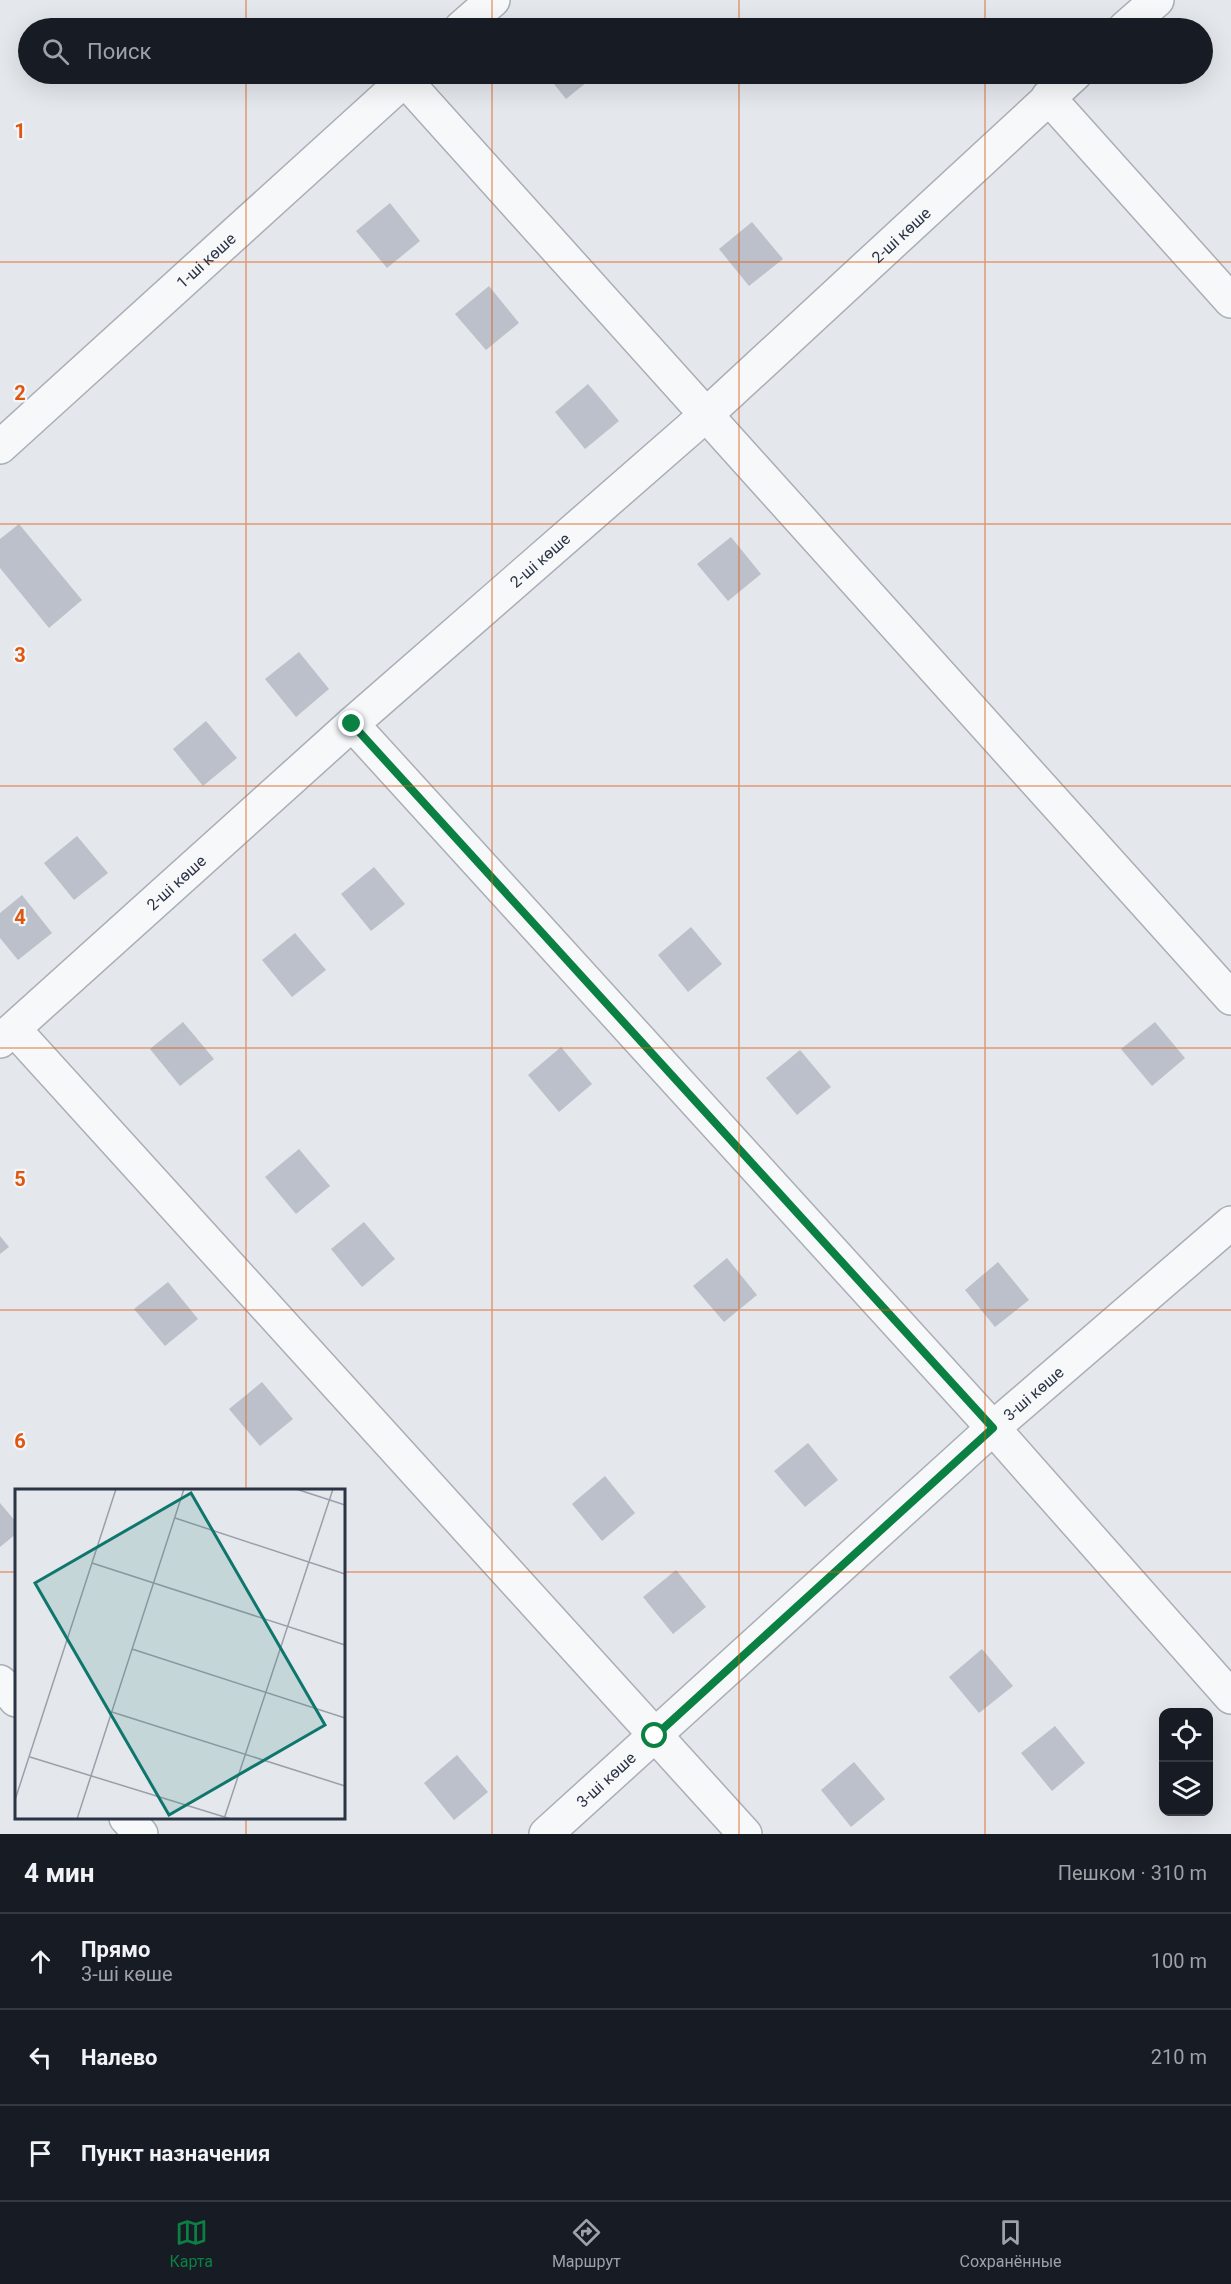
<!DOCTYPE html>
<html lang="ru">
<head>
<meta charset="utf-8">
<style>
  :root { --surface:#171b24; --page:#242831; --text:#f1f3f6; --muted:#9ea1a6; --line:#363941; --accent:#0b8043 }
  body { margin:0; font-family:Roboto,sans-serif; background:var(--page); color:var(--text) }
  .controls { position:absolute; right:18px; bottom:18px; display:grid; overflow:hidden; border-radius:12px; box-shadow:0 6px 24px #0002 }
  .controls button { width:54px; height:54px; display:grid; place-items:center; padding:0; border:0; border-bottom:2px solid var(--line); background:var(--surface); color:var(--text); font:30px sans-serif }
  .stop { position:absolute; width:18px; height:18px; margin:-14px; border:4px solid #0b8043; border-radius:50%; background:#fff }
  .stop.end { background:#0b8043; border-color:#fff; box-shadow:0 2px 6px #0008 }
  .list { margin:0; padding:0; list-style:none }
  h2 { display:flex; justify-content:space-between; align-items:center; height:78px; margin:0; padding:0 24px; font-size:26px }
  h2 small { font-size:20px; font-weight:400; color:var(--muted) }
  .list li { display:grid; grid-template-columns:39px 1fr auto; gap:18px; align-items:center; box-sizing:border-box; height:96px; padding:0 24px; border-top:2px solid var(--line) }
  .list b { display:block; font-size:22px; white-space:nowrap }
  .list p { margin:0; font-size:20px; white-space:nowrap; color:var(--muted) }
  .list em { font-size:20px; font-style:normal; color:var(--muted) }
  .icon { flex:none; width:33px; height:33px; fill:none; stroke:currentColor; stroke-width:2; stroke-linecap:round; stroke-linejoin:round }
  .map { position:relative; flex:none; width:1231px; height:1834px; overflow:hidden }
  .search { position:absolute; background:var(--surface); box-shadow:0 6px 24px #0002; left:18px; right:18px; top:18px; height:66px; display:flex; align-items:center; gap:15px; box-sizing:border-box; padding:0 21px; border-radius:33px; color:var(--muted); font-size:22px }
  .sheet { height:366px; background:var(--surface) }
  nav { display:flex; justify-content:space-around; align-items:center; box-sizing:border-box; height:84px; border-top:2px solid var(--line); background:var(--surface); font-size:16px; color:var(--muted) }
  nav a { display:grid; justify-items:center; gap:3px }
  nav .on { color:var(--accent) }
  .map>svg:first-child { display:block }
  .building { fill:#bbc0ca }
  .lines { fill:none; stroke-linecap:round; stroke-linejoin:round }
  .minor-casing { stroke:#a9aeb7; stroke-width:36 }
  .minor { stroke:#f7f8fa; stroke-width:33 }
  .route { stroke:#0b8043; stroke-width:8 }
  .grid { fill:none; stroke:#df570f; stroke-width:1.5; stroke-opacity:0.55 }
  .labels { text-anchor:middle; stroke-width:4.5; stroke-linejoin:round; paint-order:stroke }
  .street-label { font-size:16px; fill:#2b3445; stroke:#f4f6f9 }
  .inset-road { fill:none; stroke:#9a9fa9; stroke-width:1.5 }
  .view { fill:#0f766e; fill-opacity:0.15; stroke:#0f766e; stroke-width:3 }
  .inset-edge { fill:none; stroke:#2b3445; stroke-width:3 }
  .grid-label { font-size:20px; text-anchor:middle; font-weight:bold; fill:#df570f; stroke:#f4f6f9; stroke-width:4.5; stroke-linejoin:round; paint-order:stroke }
</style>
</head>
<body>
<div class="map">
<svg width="1231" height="1834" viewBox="0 0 1231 1834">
  <rect width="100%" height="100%" fill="#e4e7ec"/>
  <path class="building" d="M 546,74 L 597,74 L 566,99 Z
    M 390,203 L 420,241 L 387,268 L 356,231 Z
    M 752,222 L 783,259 L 749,286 L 719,249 Z
    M 489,286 L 519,323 L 486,350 L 455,314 Z
    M 588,384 L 619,421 L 585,449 L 555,412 Z
    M 19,524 L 82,600 L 49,628 L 0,568 L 0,539 Z
    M 731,537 L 761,574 L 728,601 L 697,564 Z
    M 299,652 L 329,689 L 296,717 L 265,679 Z
    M 206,721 L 237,758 L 203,786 L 173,749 Z
    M 77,836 L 108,873 L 74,900 L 44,863 Z
    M 374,867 L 405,904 L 371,931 L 341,894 Z
    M 22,895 L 52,933 L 18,960 L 0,938 L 0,913 Z
    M 691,927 L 722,964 L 688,992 L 658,955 Z
    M 295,933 L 326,970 L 292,997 L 262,960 Z
    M 183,1022 L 214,1059 L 180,1086 L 150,1049 Z
    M 1155,1022 L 1185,1058 L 1152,1086 L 1121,1049 Z
    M 561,1047 L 592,1084 L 559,1112 L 528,1075 Z
    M 800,1050 L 831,1087 L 797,1115 L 766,1078 Z
    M 299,1149 L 330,1186 L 296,1214 L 265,1177 Z
    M 364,1222 L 395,1259 L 362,1287 L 331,1249 Z
    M 0,1236 L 9,1247 L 0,1254 Z
    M 727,1258 L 757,1295 L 724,1322 L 693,1286 Z
    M 998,1262 L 1029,1300 L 995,1327 L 965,1290 Z
    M 168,1282 L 198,1319 L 165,1346 L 134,1309 Z
    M 262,1382 L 293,1419 L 260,1446 L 229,1409 Z
    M 808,1443 L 838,1480 L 805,1507 L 774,1471 Z
    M 605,1476 L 635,1513 L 602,1541 L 572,1504 Z
    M 0,1503 L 16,1522 L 16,1534 L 0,1547 Z
    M 676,1570 L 706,1607 L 673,1634 L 643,1597 Z
    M 982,1649 L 1013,1686 L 979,1713 L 949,1677 Z
    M 1055,1726 L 1085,1763 L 1052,1791 L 1021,1753 Z
    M 457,1755 L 488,1792 L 454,1820 L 424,1783 Z
    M 854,1762 L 885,1799 L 851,1827 L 821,1790 Z"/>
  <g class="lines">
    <g class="minor-casing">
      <g id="minor">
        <path d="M 461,28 L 493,0"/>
        <path d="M 1125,28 L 1157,0"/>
        <path d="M 404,79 L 1231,998"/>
        <path d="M 1048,97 L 1231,301"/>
        <path id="s1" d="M 0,447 L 411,74"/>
        <path d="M 352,724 L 993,1428 L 1231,1697"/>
        <path d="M 14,1029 L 745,1834"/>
        <path id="s2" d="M 0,1041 L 352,724 L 707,414 L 1075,74"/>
        <path d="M 0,1682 L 16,1700"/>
        <path d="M 126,1818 L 141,1834"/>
        <path id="s3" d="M 546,1834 L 993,1428 L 1231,1223"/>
      </g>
    </g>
    <use href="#minor" class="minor"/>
  </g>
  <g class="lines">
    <path class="route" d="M 352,724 L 993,1428 L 655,1736"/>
  </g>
  <path class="grid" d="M 246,0 L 246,28M 492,0 L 492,28M 739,0 L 739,28M 985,0 L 985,28M 246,74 L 246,1490M 492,74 L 492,1834M 739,74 L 739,1834M 985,74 L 985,1834M 0,262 L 1231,262M 0,524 L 1231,524M 0,786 L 1231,786M 0,1048 L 1231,1048M 0,1310 L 1231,1310M 0,1572 L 16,1572M 344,1572 L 1231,1572M 246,1818 L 246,1834"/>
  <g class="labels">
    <g class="street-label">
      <text dy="6" stroke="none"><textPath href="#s2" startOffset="1209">2-ші көше</textPath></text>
      <text dy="6" stroke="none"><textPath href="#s1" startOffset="278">1-ші көше</textPath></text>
      <text dy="6" stroke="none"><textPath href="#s2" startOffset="723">2-ші көше</textPath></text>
      <text dy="6" stroke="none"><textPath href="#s2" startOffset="237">2-ші көше</textPath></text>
      <text dy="6" stroke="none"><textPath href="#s3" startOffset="657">3-ші көше</textPath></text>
      <text dy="6" stroke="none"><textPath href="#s3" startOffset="81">3-ші көше</textPath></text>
    </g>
  </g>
  <g transform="translate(15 1489)">
    <rect width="330" height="330" fill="#e4e7ec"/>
    <path class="inset-road" d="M 281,0 L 330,16M 160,29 L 330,85M 77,74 L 330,156M 117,160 L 330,229M 97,223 L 330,297M 15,268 L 216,330M 0,311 L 101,0M 62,330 L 169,0M 209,330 L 318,0"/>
    <path class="view" d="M 176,4 L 310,236 L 154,326 L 20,94 Z"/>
    <rect width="330" height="330" class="inset-edge"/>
  </g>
  <g class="grid-label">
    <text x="20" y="138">1</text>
    <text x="20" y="400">2</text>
    <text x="20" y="662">3</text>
    <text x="20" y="924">4</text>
    <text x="20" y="1186">5</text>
    <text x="20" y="1448">6</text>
  </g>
</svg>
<div class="controls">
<button><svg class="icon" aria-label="locate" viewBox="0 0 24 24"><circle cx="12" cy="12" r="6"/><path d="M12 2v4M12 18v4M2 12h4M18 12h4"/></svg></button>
<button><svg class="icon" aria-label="layers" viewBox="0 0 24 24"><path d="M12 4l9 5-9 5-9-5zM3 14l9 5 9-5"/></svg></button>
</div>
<div class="stop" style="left:655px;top:1736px"></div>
<div class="stop end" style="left:352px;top:724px"></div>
<div class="search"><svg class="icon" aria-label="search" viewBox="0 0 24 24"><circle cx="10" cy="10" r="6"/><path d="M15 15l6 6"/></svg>Поиск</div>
</div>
<section class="sheet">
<h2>4 мин<small>Пешком · 310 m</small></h2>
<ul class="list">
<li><svg class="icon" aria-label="ahead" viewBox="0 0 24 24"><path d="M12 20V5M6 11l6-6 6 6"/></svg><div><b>Прямо</b><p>3-ші көше</p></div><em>100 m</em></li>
<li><svg class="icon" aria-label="left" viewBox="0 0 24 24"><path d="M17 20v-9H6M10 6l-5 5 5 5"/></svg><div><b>Налево</b></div><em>210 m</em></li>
<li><svg class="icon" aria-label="arrive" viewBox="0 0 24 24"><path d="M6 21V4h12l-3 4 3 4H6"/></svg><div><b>Пункт назначения</b></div></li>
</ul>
</section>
<nav>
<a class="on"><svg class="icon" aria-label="map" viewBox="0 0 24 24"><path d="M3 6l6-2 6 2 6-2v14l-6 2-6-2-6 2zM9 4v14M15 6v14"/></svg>Карта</a>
<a><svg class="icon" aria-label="directions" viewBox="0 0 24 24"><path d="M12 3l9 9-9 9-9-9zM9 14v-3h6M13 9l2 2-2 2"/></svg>Маршрут</a>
<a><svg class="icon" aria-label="saved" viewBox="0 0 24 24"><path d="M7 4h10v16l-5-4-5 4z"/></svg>Сохранённые</a>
</nav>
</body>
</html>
